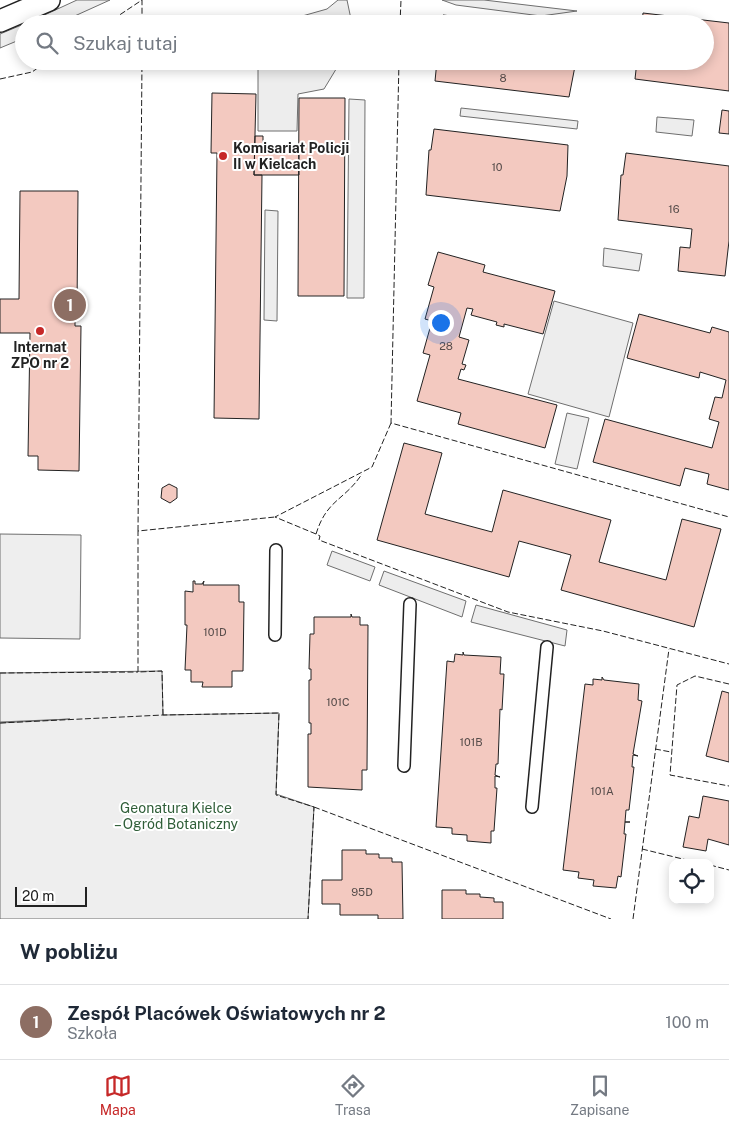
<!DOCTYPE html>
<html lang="pl">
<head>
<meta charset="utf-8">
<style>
  :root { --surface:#fff; --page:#f2f2f3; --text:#1f2937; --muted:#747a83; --line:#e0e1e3; --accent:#c62828 }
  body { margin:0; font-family:"Public Sans",sans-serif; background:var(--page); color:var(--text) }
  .controls { position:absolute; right:15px; bottom:15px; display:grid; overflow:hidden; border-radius:10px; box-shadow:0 2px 12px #0003 }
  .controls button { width:45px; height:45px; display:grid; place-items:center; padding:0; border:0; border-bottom:1px solid var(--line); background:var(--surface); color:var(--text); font:25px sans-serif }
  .scale { position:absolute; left:15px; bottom:12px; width:72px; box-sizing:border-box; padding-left:5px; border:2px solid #222; border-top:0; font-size:14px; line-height:18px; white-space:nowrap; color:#222; -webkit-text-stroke:4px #fff; paint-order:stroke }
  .you { position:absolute; left:440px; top:322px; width:18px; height:18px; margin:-12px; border:4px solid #fff; border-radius:50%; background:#1a73e8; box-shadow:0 0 0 8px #1a73e833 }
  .badge { display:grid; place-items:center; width:32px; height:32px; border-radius:50%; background:var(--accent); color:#fff; font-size:16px; font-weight:700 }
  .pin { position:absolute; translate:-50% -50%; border:2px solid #fff; box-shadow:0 1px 5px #0006 }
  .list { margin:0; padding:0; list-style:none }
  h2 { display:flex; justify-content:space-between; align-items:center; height:65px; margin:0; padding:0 20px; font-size:21px }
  h2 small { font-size:16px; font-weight:400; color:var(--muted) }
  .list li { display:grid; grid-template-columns:32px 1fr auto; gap:15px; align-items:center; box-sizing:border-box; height:75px; padding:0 20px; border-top:1px solid var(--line) }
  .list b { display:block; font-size:19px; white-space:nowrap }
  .list p { margin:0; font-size:16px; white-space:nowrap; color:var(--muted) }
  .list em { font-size:16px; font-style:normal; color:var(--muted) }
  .icon { flex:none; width:28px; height:28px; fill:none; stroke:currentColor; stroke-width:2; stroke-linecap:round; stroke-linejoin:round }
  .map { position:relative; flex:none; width:729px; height:919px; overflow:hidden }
  .search { position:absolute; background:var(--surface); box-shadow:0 2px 12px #0003; left:15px; right:15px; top:15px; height:55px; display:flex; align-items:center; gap:12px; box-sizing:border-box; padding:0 18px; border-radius:28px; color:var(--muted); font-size:19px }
  .sheet { height:140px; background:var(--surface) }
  nav { display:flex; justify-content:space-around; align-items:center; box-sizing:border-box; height:70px; border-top:1px solid var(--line); background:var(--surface); font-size:14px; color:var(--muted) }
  nav a { display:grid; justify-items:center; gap:2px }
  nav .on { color:var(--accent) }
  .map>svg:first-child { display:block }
  .green { fill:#eee; stroke:#6f6f6f }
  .parking { fill:#ededed; stroke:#6f6f6f }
  .building { fill:#f3c9c0; stroke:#222 }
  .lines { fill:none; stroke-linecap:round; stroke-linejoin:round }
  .lane-casing { stroke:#222; stroke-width:14 }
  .street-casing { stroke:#222; stroke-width:24 }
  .lane { stroke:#fff; stroke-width:11 }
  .street { stroke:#fff; stroke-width:21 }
  .fence { stroke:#222; stroke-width:1; stroke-dasharray:6 2.5; stroke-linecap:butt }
  .poi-dot { fill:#c62828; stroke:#fff; stroke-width:2 }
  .labels { text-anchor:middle; stroke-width:4; stroke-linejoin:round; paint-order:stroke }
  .number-label { font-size:11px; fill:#564c4a }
  .poi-label { font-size:14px; font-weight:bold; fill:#222; stroke:#fff; text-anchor:start }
  .park-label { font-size:14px; fill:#2f5e38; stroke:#fff }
</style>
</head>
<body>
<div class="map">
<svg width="729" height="919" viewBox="0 0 729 919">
  <rect width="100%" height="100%" fill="#fff"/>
  <path class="green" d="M 77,0 L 110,0 L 57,24 L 25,24 Z
    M 24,24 L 24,38 L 0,48 L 0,34 Z
    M 567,413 L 589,418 L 577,469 L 555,464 Z
    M 0,534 L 81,535 L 80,639 L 0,638 Z
    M 162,671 L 163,715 L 279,713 L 276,794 L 314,807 L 308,919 L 0,919 L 0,723 L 70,719 L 0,722 L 0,673 Z"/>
  <path class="parking" d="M 338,0 L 347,0 L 352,24 L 274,24 L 327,9 Z
    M 442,0 L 484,0 L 577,11 L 541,16 L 456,5 Z
    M 258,61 L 341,61 L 324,89 L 298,94 L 297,131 L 258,131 Z
    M 349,99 L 365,100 L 364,298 L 347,298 Z
    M 461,108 L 578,121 L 577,129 L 460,116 Z
    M 657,117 L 694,120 L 692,136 L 656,132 Z
    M 265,210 L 278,211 L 277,321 L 264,320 Z
    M 604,248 L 642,254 L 639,271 L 603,266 Z
    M 554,301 L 633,323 L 609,417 L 528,394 Z
    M 332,551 L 375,567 L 370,581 L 327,565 Z
    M 384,571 L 466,601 L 462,617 L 379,585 Z
    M 476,605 L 567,630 L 565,646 L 471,622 Z"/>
  <path class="building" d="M 643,13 L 729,23 L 729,91 L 635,79 L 637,61 L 705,61 L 705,24 L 642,24 Z
    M 443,15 L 519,24 L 442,24 Z
    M 437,61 L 576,61 L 569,97 L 435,81 Z
    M 212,93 L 256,94 L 254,175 L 262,175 L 259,419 L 214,418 L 217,153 L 211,153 Z
    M 299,98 L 345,98 L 344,296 L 298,296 Z
    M 722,110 L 729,111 L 729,134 L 719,133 Z
    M 434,129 L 568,145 L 567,176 L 560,211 L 426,195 L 429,150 L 431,150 Z
    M 255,136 L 263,136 L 263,148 L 299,149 L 299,175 L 254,175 Z
    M 626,153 L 729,166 L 729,241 L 725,276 L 678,271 L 680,247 L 690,248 L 692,229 L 618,220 L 621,175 L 623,175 Z
    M 20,191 L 78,191 L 77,311 L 75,311 L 75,326 L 81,326 L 79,471 L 38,470 L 38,456 L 28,456 L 30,333 L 0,333 L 0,299 L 19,299 Z
    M 438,252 L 485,265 L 483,272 L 555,291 L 543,334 L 504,324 L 504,327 L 496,325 L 497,322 L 471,315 L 473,309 L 467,308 L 459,337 L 469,340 L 462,364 L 466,365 L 464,370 L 461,369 L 458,379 L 557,405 L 545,448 L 458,424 L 461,413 L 417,401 L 430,355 L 423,353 L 432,321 L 425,319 L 434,287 L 428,285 Z
    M 639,314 L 710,333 L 712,327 L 729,332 L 729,490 L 707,484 L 709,474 L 685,468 L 680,486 L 593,462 L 605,419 L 712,448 L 719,422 L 709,419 L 715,397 L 722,398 L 726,380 L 700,372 L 699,378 L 627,358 Z
    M 404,443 L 442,453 L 425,514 L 492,532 L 503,490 L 611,520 L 599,562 L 666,580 L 682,519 L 721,529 L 694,627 L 561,590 L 571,555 L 519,541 L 509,577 L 377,540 Z
    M 169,484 L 177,488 L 177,498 L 170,503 L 161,498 L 162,488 Z
    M 193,581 L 195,581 L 195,584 L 202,584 L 204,581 L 203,585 L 239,585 L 239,602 L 244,602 L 243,671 L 232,671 L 232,687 L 202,687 L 203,682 L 191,682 L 191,670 L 185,670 L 187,625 L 185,625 L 185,591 L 193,592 Z
    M 351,614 L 352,617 L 360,617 L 360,625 L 368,625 L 367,770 L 362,770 L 362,790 L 308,787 L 308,734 L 311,734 L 311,723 L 309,723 L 309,680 L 311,680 L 311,669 L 309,669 L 310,634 L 314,634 L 314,617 L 351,617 Z
    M 463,652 L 464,655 L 501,657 L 500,674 L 504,674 L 502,710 L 500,709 L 498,764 L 496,764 L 495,775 L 500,777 L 495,776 L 495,788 L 497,788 L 494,831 L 491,831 L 491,843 L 467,841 L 467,835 L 452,834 L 452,828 L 436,827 L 447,661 L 454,662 L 455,654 L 463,655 Z
    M 602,677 L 604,680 L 639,684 L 638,700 L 642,701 L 633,754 L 638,756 L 633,755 L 632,767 L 634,767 L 629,810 L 626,810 L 625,822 L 630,822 L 625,822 L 624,834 L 626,834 L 621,877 L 618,876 L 616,888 L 593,886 L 594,880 L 578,878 L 579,872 L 563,870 L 585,684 L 593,685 L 593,679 L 602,680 Z
    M 722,691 L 729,693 L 729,762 L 706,756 Z
    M 703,796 L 729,801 L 729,845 L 708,839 L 706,851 L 683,847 L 689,816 L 699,818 Z
    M 342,850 L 366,850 L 366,854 L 379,854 L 379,858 L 392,858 L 392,862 L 402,862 L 403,919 L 378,919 L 378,915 L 340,915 L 340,904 L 322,904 L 322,880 L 342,880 Z
    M 442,890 L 466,890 L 466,894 L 480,894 L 480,897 L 494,898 L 494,902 L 503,902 L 503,919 L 442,919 Z"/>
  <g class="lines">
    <g class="lane-casing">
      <path id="lane" d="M 275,635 L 276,550
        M 404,766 L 410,604
        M 532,807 L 547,647"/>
    </g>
    <g class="street-casing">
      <path id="street" d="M 0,21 L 49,0"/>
    </g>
    <use href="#lane" class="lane"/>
    <use href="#street" class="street"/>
    <path class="fence" d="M 106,24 L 142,0 L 142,24
      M 400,24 L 401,0
      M 399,61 L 391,423 L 729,517
      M 0,79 L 32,72 L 48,61
      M 391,423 L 372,467 L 275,517 L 316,534 L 320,536 L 319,540 L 508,612 L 603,631 L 729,664
      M 138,531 L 142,61
      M 316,534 C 327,499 344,501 362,474
      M 0,673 L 138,672
      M 729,684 L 695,676 L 677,685 L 670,775 L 729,786
      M 163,715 L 162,671 L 138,672 L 138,531 L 275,517
      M 0,723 L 163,715 L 279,713 L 276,795 L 314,807 L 308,919
      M 655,749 L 671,752
      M 314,807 L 611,919
      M 642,849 L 699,863
      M 710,865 L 729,870
      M 633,919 L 669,649"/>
  </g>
  <g class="poi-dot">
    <circle cx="223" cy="156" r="5"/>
    <circle cx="40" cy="331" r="5"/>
  </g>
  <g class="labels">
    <g class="number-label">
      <text x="503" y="82">8</text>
      <text x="497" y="171">10</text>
      <text x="674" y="213">16</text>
      <text x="446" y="350">28</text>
      <text x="215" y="636">101D</text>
      <text x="338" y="706">101C</text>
      <text x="471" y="746">101B</text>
      <text x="602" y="795">101A</text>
      <text x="362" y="896">95D</text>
    </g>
    <g class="poi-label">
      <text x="233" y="153">Komisariat Policji<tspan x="233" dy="16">II w Kielcach</tspan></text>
      <text x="40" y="352" text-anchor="middle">Internat<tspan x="40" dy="16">ZPO nr 2</tspan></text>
    </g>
    <g class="park-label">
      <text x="176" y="813">Geonatura Kielce<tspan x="176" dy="16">– Ogród Botaniczny</tspan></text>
    </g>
  </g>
</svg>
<div class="controls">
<button><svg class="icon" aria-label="locate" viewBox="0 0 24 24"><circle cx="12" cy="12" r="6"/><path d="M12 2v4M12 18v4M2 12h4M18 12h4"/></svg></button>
</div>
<div class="scale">20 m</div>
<div class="you"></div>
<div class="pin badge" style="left:70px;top:305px;background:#8d6e63">1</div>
<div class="search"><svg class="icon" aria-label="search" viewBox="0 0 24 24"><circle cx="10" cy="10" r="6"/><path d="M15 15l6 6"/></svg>Szukaj tutaj</div>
</div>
<section class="sheet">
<h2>W pobliżu<small></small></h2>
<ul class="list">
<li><span class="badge" style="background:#8d6e63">1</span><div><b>Zespół Placówek Oświatowych nr 2</b><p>Szkoła</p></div><em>100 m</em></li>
</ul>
</section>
<nav>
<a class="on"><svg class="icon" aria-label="map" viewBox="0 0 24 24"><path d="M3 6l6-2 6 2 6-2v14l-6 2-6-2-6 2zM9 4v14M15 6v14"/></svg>Mapa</a>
<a><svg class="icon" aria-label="directions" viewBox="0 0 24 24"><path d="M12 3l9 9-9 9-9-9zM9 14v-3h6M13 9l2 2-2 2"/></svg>Trasa</a>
<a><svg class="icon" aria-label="saved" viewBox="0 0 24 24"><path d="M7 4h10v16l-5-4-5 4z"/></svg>Zapisane</a>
</nav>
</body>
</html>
